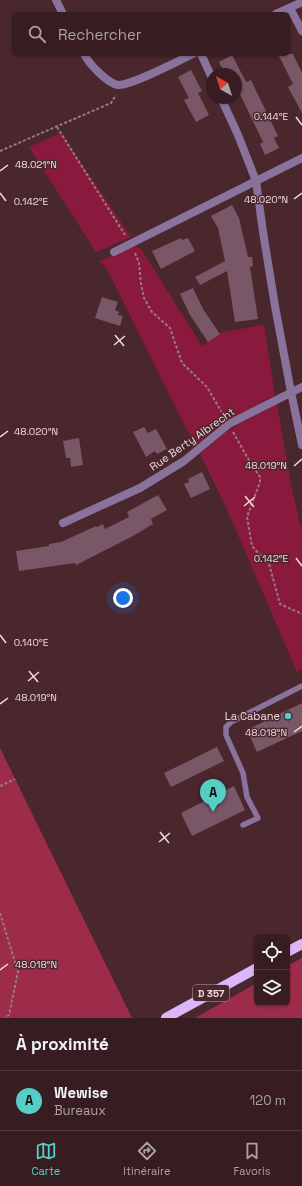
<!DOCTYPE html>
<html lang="fr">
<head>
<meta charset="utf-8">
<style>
  :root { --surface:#371d22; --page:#3e262a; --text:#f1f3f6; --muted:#aaa2a5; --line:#513b40; --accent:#55cec5 }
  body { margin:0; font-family:"Space Grotesk",sans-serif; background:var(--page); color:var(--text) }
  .controls { position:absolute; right:12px; bottom:12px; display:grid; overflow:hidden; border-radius:6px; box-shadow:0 1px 3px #0004 }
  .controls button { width:36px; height:36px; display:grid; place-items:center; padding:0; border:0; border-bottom:1px solid var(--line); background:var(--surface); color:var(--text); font:20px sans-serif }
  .compass { position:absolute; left:206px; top:68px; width:36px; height:36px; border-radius:50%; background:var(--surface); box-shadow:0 1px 3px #0004; rotate:321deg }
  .you { position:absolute; left:123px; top:598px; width:14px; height:14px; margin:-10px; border:3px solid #fff; border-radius:50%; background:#1a73e8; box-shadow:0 0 0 6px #1a73e833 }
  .badge { display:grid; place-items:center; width:26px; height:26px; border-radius:50%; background:var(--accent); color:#111; font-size:13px; font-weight:700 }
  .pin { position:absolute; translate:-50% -33px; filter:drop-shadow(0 1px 2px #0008) }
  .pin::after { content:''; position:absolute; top:21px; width:14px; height:12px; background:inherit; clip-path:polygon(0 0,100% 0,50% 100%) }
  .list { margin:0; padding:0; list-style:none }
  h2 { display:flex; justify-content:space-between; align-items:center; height:52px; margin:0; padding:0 16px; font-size:17px }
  h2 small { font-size:13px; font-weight:400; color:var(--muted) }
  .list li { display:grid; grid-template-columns:26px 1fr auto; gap:12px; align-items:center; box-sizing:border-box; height:60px; padding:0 16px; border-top:1px solid var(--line) }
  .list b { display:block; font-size:15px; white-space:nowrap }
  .list p { margin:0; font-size:13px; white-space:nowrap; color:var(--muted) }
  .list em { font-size:13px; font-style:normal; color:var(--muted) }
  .icon { flex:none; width:22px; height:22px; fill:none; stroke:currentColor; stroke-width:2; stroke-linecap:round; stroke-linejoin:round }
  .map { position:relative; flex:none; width:302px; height:1018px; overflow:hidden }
  .search { position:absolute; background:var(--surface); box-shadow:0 1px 3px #0004; left:12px; right:12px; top:12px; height:44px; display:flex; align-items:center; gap:10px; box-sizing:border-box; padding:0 14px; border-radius:6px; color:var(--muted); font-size:15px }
  .sheet { height:112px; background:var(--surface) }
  nav { display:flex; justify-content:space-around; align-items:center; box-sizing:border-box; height:56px; border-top:1px solid var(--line); background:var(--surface); font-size:11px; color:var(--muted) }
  nav a { display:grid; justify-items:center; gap:2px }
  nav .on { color:var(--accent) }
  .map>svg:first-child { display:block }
  .green { fill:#8a1a3d }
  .forest { fill:#9d2b4a }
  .building { fill:#795767 }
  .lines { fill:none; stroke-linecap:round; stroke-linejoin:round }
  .path { stroke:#987b80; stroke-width:2; stroke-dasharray:3 2; stroke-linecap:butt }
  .service { stroke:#89739d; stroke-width:5.5 }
  .minor { stroke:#89739d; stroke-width:8 }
  .primary { stroke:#dbb6fb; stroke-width:10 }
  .ticks { fill:none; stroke:#f1dadd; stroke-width:1.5 }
  .poi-dot { fill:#55cec5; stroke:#49272d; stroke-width:1.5 }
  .labels { text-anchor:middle; stroke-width:3; stroke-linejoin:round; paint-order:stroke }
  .shield { fill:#49272d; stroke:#bfa4a8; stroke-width:1 }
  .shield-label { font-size:10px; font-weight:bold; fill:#f1dadd }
  .street-label { font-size:11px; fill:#f1dadd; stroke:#49272d }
  .poi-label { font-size:11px; fill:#f1dadd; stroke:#49272d; text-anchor:end }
  .ticks-label { font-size:10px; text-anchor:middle; fill:#f1dadd; stroke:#49272d; stroke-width:3; stroke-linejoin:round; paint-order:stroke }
</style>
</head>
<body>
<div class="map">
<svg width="302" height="1018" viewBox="0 0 302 1018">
  <rect width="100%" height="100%" fill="#49272d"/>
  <path class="green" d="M 61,133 L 131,237 L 96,252 L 29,147 Z
    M 135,246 L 141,249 L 202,346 L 223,332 L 264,325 L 275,395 L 222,424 L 196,445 L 184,424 L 107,269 L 99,261 Z
    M 277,404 L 291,485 L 302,532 L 302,669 L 297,672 L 225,505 L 200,454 L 227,431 Z"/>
  <path class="forest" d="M 0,748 L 132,1018 L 0,1018 Z
    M 302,958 L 302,1018 L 195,1018 L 257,983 L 257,1003 L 287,1003 L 287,966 Z"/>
  <path class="building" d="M 278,54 L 293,54 L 302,73 L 302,113 L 288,87 L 293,84 Z
    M 232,55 L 246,82 L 251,80 L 278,136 L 274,138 L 279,148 L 265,155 L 260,144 L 263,142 L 236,86 L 236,74 L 225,74 L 219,62 Z
    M 191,70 L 202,91 L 198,93 L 209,115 L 196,122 L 184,100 L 189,98 L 178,77 Z
    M 232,205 L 239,218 L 248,257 L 252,257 L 253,266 L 250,267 L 258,319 L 235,322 L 227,271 L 200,285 L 195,277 L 225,261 L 218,228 L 211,216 Z
    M 181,238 L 182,240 L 188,238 L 195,251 L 161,269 L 152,251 Z
    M 193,288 L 203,309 L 220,334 L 208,342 L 190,315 L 180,294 Z
    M 102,297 L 118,302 L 115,310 L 119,312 L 118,315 L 123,316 L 120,326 L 95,318 Z
    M 144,427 L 148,433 L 156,429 L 167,449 L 157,454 L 155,451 L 146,457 L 133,432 Z
    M 79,438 L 83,465 L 71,467 L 70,458 L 66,458 L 63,441 Z
    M 202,472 L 210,489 L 191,498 L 184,484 L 189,482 L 188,479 Z
    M 158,495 L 167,510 L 151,519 L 153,524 L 133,536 L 76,565 L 75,563 L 19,571 L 16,551 L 49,546 L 49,544 L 61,542 L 96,526 L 97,527 L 103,524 L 105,529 L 129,517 L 127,512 Z
    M 302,703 L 302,731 L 257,752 L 247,730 Z
    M 217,747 L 224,761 L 171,787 L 164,773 Z
    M 234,786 L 245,810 L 192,836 L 181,813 Z"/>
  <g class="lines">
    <path class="path" d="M 57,127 L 125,235
      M 0,151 L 111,103 L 116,95
      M 135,253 L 139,263 L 141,284 L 144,298 L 152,312 L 170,328 L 182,363 L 207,387 L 224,416
      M 233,432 L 247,457 L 260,477 L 260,482 L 247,517 L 252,546 L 260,555 L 268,560 L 280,604 L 302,614
      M 0,786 L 15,779
      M 0,913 L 18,972 L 9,1015 L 5,1018"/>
    <path class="service" d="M 243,825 L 258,818 L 247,797 L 243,773 L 226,735 L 226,727 L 231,722 L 302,686"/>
    <path class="minor" d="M 56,0 L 63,14
      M 290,8 L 302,31
      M 276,14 L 302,2
      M 84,54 C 89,64 107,83 118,85 C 131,86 178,61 193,54
      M 201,54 L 212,78
      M 221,98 L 238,135 L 256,181 L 263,232 L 275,306 L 291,392 L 302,445
      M 114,252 L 302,158
      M 63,523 L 140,488 L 184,461 L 229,424 L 302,387"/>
    <path class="primary" d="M 287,952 L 302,944
      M 166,1018 L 257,968"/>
  </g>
  <path class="ticks" d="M 296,117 L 302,125M 0,171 L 8,165M 0,193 L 6,201M 294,199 L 302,193M 115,335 L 124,346M 114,345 L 125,336M 0,437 L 8,431M 294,466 L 302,459M 245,496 L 254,507M 244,506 L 255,497M 296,558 L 302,566M 0,635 L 6,643M 29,671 L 38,682M 28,681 L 39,672M 0,704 L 8,698M 294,732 L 302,726M 160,832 L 169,843M 159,842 L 170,833M 0,970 L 8,964"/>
  <circle class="poi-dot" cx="288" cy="716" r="4"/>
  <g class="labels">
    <rect class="shield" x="193" y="985" width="36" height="16" rx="3"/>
    <g class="shield-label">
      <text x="211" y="997">D 357</text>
    </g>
    <g class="street-label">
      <text transform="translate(192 439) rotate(-35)" y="4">Rue Berty Albrecht</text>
    </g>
    <g class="poi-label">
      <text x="280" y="720">La Cabane</text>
    </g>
  </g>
  <g class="ticks-label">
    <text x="271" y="120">0.144°E</text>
    <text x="36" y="168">48.021°N</text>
    <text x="266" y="203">48.020°N</text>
    <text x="31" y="205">0.142°E</text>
    <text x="36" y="435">48.020°N</text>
    <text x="266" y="469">48.019°N</text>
    <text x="271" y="562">0.142°E</text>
    <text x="31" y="646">0.140°E</text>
    <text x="36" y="701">48.019°N</text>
    <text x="266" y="736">48.018°N</text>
    <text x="36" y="968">48.018°N</text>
  </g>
</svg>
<div class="controls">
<button><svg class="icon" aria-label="locate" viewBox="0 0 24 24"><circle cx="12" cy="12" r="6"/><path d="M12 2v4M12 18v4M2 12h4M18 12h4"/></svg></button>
<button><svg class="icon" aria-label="layers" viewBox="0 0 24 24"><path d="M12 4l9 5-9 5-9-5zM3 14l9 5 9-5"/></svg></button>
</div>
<svg class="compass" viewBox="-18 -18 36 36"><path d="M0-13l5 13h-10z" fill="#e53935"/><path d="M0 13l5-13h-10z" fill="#aaa2a5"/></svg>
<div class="you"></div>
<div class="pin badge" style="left:213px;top:812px">A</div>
<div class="search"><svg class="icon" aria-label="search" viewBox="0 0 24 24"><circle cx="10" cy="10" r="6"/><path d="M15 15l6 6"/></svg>Rechercher</div>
</div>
<section class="sheet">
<h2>À proximité<small></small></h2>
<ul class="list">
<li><span class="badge">A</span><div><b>Wewise</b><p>Bureaux</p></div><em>120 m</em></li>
</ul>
</section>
<nav>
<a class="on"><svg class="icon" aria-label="map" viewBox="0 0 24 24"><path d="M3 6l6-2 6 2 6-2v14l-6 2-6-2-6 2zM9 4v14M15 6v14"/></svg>Carte</a>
<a><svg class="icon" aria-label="directions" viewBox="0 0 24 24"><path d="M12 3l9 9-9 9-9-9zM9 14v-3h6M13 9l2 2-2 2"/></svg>Itinéraire</a>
<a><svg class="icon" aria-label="saved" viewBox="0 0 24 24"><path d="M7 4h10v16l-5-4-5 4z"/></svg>Favoris</a>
</nav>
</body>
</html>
